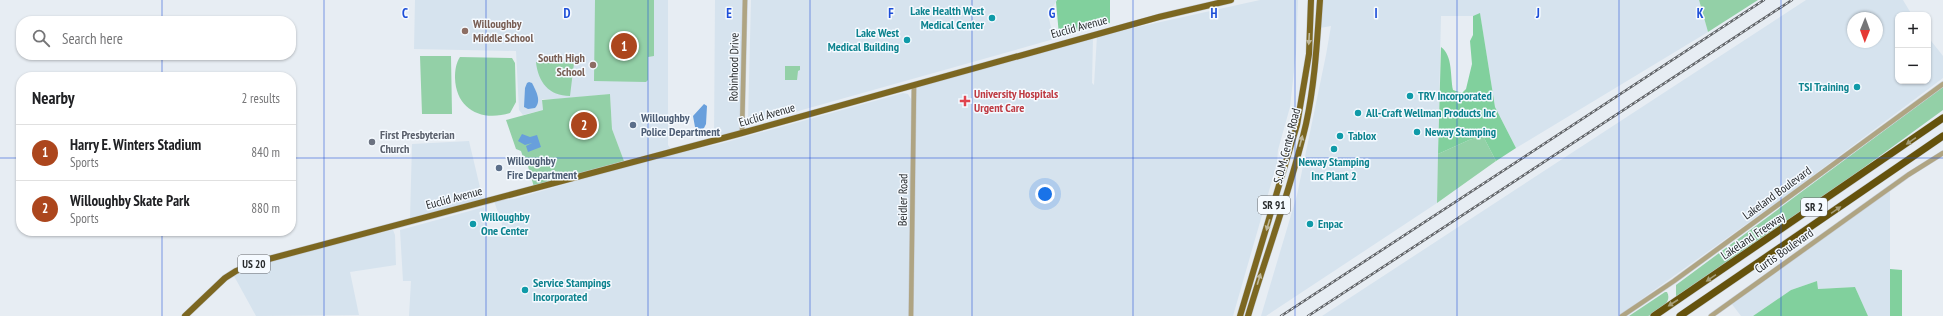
<!DOCTYPE html>
<html lang="en">
<head>
<meta charset="utf-8">
<style>
  :root { --surface:#fff; --page:#f2f2f2; --text:#202124; --muted:#757577; --line:#e0e0e0; --accent:#ac461d }
  body { margin:0; font-family:"PT Sans Narrow",sans-serif; background:var(--page); color:var(--text) }
  .controls { position:absolute; right:12px; top:12px; display:grid; overflow:hidden; border-radius:8px; box-shadow:0 1px 3px #0004 }
  .controls button { width:36px; height:36px; display:grid; place-items:center; padding:0; border:0; border-bottom:1px solid var(--line); background:var(--surface); color:var(--text); font:20px sans-serif }
  .compass { position:absolute; left:1847px; top:12px; width:36px; height:36px; border-radius:50%; background:var(--surface); box-shadow:0 1px 3px #0004; rotate:181deg }
  .you { position:absolute; left:1045px; top:194px; width:14px; height:14px; margin:-10px; border:3px solid #fff; border-radius:50%; background:#1a73e8; box-shadow:0 0 0 6px #1a73e833 }
  .badge { display:grid; place-items:center; width:26px; height:26px; border-radius:50%; background:var(--accent); color:#fff; font-size:13px; font-weight:700 }
  .pin { position:absolute; translate:-50% -50%; border:2px solid #fff; box-shadow:0 1px 4px #0006 }
  .list { margin:0; padding:0; list-style:none }
  h2 { display:flex; justify-content:space-between; align-items:center; height:52px; margin:0; padding:0 16px; font-size:17px }
  h2 small { font-size:13px; font-weight:400; color:var(--muted) }
  .list li { display:grid; grid-template-columns:26px 1fr auto; gap:12px; align-items:center; box-sizing:border-box; height:56px; padding:0 16px; border-top:1px solid var(--line) }
  .list b { display:block; font-size:15px; white-space:nowrap }
  .list p { margin:0; font-size:13px; white-space:nowrap; color:var(--muted) }
  .list em { font-size:13px; font-style:normal; color:var(--muted) }
  .icon { flex:none; width:22px; height:22px; fill:none; stroke:currentColor; stroke-width:2; stroke-linecap:round; stroke-linejoin:round }
  .map { position:relative; flex:none; width:1943px; height:316px; overflow:hidden }
  .search { position:absolute; background:var(--surface); box-shadow:0 1px 3px #0004; left:16px; top:16px; width:280px; height:44px; display:flex; align-items:center; gap:10px; box-sizing:border-box; padding:0 14px; border-radius:16px; color:var(--muted); font-size:15px }
  .panel { position:absolute; background:var(--surface); box-shadow:0 1px 3px #0004; left:16px; top:72px; width:280px; height:164px; border-radius:16px }
  .map>svg:first-child { display:block }
  .built { fill:#d6e3ee; fill-rule:evenodd }
  .green { fill:#93d0a7 }
  .forest { fill:#81d09d }
  .water { fill:#689fdc }
  .lines { fill:none; stroke-linecap:round; stroke-linejoin:round }
  .minor-casing { stroke:#c5cacf; stroke-width:5.5 }
  .major-casing { stroke:#c5cacf; stroke-width:7 }
  .highway-casing { stroke:#c5cacf; stroke-width:8 }
  .minor { stroke:#afa482; stroke-width:4.5 }
  .major { stroke:#7c6721; stroke-width:6 }
  .highway { stroke:#65520c; stroke-width:7 }
  .rail-casing { stroke:#626569; stroke-width:2.5 }
  .rail { stroke:#f5faff; stroke-width:1; stroke-dasharray:3; stroke-linecap:butt }
  .oneway { fill:#bfb89b }
  .oneway2 { fill:#a69e79 }
  .grid { fill:none; stroke:#1d4ed8; stroke-width:1; stroke-opacity:0.55 }
  .culture-dot { fill:#0f9aa8; stroke:#f5faff; stroke-width:1.5 }
  .education-dot { fill:#8d6e63; stroke:#f5faff; stroke-width:1.5 }
  .health-dot { fill:#e0444e; stroke:#f5faff; stroke-width:1.5 }
  .service-dot { fill:#5c6f8a; stroke:#f5faff; stroke-width:1.5 }
  .worship-dot { fill:#6b7280; stroke:#f5faff; stroke-width:1.5 }
  .labels { text-anchor:middle; stroke-width:3; stroke-linejoin:round; paint-order:stroke }
  .shield { fill:#f5faff; stroke:#66696c; stroke-width:1 }
  .shield-label { font-size:11px; font-weight:bold; fill:#282b2d }
  .culture-label { font-size:12px; font-weight:bold; fill:#0d838f; stroke:#f5faff; text-anchor:start }
  .education-label { font-size:12px; font-weight:bold; fill:#785e54; stroke:#f5faff; text-anchor:start }
  .street-label { font-size:12px; fill:#282b2d; stroke:#f5faff }
  .health-label { font-size:12px; font-weight:bold; fill:#be3a42; stroke:#f5faff; text-anchor:start }
  .service-label { font-size:12px; font-weight:bold; fill:#4e5e75; stroke:#f5faff; text-anchor:start }
  .worship-label { font-size:12px; font-weight:bold; fill:#5b616d; stroke:#f5faff; text-anchor:start }
  .grid-label { font-size:13px; text-anchor:middle; font-weight:bold; fill:#1d4ed8; stroke:#f5faff; stroke-width:3; stroke-linejoin:round; paint-order:stroke }
</style>
</head>
<body>
<div class="map">
<svg width="1943" height="316" viewBox="0 0 1943 316">
  <rect width="100%" height="100%" fill="#e7edf3"/>
  <path class="built" d="M 415,0 L 668,0 L 668,145 L 670,148 L 624,161 L 612,129 L 610,94 L 560,99 L 542,99 L 543,110 L 523,115 L 519,110 L 516,51 L 414,49 Z
    M 715,0 L 743,0 L 741,132 L 714,139 Z
    M 751,0 L 1057,0 L 1048,15 L 1054,39 L 752,124 L 748,121 Z
    M 1260,0 L 1298,0 L 1296,53 L 1290,107 L 1278,150 L 1277,163 L 1233,316 L 914,316 L 915,86 L 1093,37 L 1092,83 L 1094,85 L 1097,36 Z
    M 1321,0 L 1699,0 L 1708,32 L 1516,148 L 1495,107 L 1480,14 L 1473,16 L 1441,16 L 1437,203 L 1266,316 L 1261,316 L 1297,195 L 1326,55 L 1331,26 L 1320,28 Z
    M 1806,0 L 1903,0 L 1912,15 L 1898,15 L 1898,81 L 1928,81 L 1928,37 L 1943,56 L 1943,78 L 1787,195 L 1618,316 L 1322,316 ZM 1853,18 L 1877,18 L 1877,42 L 1853,42 Z
    M 903,93 L 908,94 L 911,99 L 909,316 L 409,316 L 411,281 L 403,281 L 400,230 L 484,207 L 489,236 L 502,237 L 502,224 L 494,201 L 514,199 L 645,161 L 723,143 Z
    M 469,141 L 483,200 L 410,219 L 412,144 Z
    M 1890,191 L 1890,316 L 1868,316 L 1855,287 L 1818,289 L 1817,281 L 1791,290 L 1753,316 L 1741,316 L 1731,303 Z
    M 393,230 L 395,235 L 396,265 L 350,272 L 359,315 L 256,316 L 234,276 L 234,274 L 264,262 Z"/>
  <path class="green" d="M 595,0 L 654,0 L 654,56 L 648,57 L 648,80 L 646,82 L 594,81 Z
    M 1699,0 L 1758,0 L 1708,32 Z
    M 420,56 L 451,56 L 452,114 L 422,114 Z
    M 460,57 L 512,58 L 515,63 L 516,102 L 510,113 C 481,122 456,109 455,78 C 455,70 456,63 460,57 Z
    M 571,60 L 574,63 L 570,96 C 549,96 538,82 536,62 Z
    M 785,66 L 800,66 L 800,70 L 798,71 L 797,80 L 785,80 Z
    M 1943,87 L 1943,110 L 1785,225 L 1676,299 L 1676,285 Z
    M 610,94 L 612,129 L 624,161 L 534,187 L 525,156 L 523,157 L 521,151 L 516,149 L 506,120 L 543,110 L 542,100 Z
    M 1483,136 L 1496,161 L 1437,203 L 1438,154 L 1469,140 Z
    M 1665,292 L 1667,292 C 1673,302 1658,314 1648,316 C 1643,316 1635,316 1629,316 Z"/>
  <path class="forest" d="M 1057,0 L 1110,0 L 1110,23 L 1059,35 L 1056,2 Z
    M 1480,13 L 1495,107 L 1516,148 L 1496,161 L 1483,136 L 1469,140 L 1438,154 L 1441,47 C 1453,56 1450,75 1453,90 L 1462,93 L 1466,89 L 1472,64 L 1470,41 L 1473,35 L 1473,16 Z
    M 1890,269 L 1902,270 L 1902,316 L 1890,316 Z
    M 1817,281 L 1818,289 L 1855,287 L 1868,316 L 1753,316 L 1791,290 Z"/>
  <path class="water" d="M 529,82 L 532,83 C 536,91 542,101 535,108 L 528,109 L 524,107 L 525,88 L 527,83 Z
    M 704,104 L 707,106 L 706,124 L 704,128 L 700,130 L 695,127 L 693,116 Z
    M 522,134 L 530,137 L 537,135 L 541,147 L 528,152 L 526,146 L 532,143 L 525,145 L 518,141 Z"/>
  <g class="lines">
    <g class="minor-casing">
      <path id="minor" d="M 742,133 L 745,0
        M 911,316 L 914,85
        M 1622,316 L 1674,281 L 1943,84
        M 1711,316 L 1908,175 L 1943,153"/>
    </g>
    <g class="major-casing">
      <path id="major" d="M 185,316 L 225,278 L 236,271 L 265,260 L 742,133 L 1159,17 L 1231,0
        M 1240,316 L 1297,125 L 1309,54 L 1311,0
        M 1248,316 C 1267,252 1291,189 1306,124 C 1315,83 1317,41 1320,0"/>
    </g>
    <g class="highway-casing">
      <path id="highway" d="M 1654,316 L 1943,118
        M 1680,316 L 1943,136"/>
    </g>
    <use href="#minor" class="minor"/>
    <use href="#major" class="major"/>
    <use href="#highway" class="highway"/>
    <g class="rail-casing">
      <path id="rail" d="M 1281,316 L 1764,0
        M 1308,316 L 1792,0"/>
    </g>
    <use href="#rail" class="rail"/>
  </g>
  <defs><path id="oneway-solid" d="M-6-.8H1V-3.2L6.5 0L1 3.2V.8H-6Z"/></defs>
  <g class="oneway">
    <use href="#oneway-solid" transform="translate(1309 39) rotate(93)"/>
    <use href="#oneway-solid" transform="translate(1301 141) rotate(-75)"/>
    <use href="#oneway-solid" transform="translate(1268 225) rotate(107)"/>
    <use href="#oneway-solid" transform="translate(1259 279) rotate(-73)"/>
  </g>
  <g class="oneway2">
    <use href="#oneway-solid" transform="translate(1911 141) rotate(145)"/>
    <use href="#oneway-solid" transform="translate(1836 210) rotate(-34)"/>
    <use href="#oneway-solid" transform="translate(1711 278) rotate(146)"/>
    <use href="#oneway-solid" transform="translate(1673 303) rotate(147)"/>
  </g>
  <path class="grid" d="M 162,0 L 162,21M 324,0 L 324,316M 486,0 L 486,316M 648,0 L 648,316M 810,0 L 810,316M 972,0 L 972,316M 1133,0 L 1133,316M 1295,0 L 1295,316M 1457,0 L 1457,316M 1619,0 L 1619,316M 1781,0 L 1781,316M 162,55 L 162,77M 0,158 L 21,158M 291,158 L 1943,158M 162,231 L 162,316"/>
  <g class="culture-dot">
    <circle cx="992" cy="18" r="4"/>
    <circle cx="907" cy="40" r="4"/>
    <circle cx="1857" cy="87" r="4"/>
    <circle cx="1410" cy="96" r="4"/>
    <circle cx="1358" cy="113" r="4"/>
    <circle cx="1417" cy="132" r="4"/>
    <circle cx="1340" cy="136" r="4"/>
    <circle cx="1334" cy="149" r="4"/>
    <circle cx="473" cy="224" r="4"/>
    <circle cx="1310" cy="224" r="4"/>
    <circle cx="525" cy="290" r="4"/>
  </g>
  <g class="education-dot">
    <circle cx="465" cy="31" r="4"/>
    <circle cx="593" cy="65" r="4"/>
  </g>
  <path class="health-dot" d="M963 95h4v4h4v4h-4v4h-4v-4h-4v-4h4z"/>
  <g class="service-dot">
    <circle cx="633" cy="125" r="4"/>
    <circle cx="499" cy="168" r="4"/>
  </g>
  <circle class="worship-dot" cx="372" cy="142" r="4"/>
  <g class="labels">
    <g class="shield">
      <rect x="1258" y="196" width="32" height="18" rx="3"/>
      <rect x="1801" y="198" width="26" height="18" rx="3"/>
      <rect x="238" y="255" width="32" height="18" rx="3"/>
    </g>
    <g class="shield-label">
      <text x="1274" y="209">SR 91</text>
      <text x="1814" y="211">SR 2</text>
      <text x="254" y="268">US 20</text>
    </g>
    <g class="culture-label">
      <text x="984" y="15" text-anchor="end">Lake Health West<tspan x="984" dy="14">Medical Center</tspan></text>
      <text x="899" y="37" text-anchor="end">Lake West<tspan x="899" dy="14">Medical Building</tspan></text>
      <text x="1849" y="91" text-anchor="end">TSI Training</text>
      <text x="1418" y="100">TRV Incorporated</text>
      <text x="1366" y="117">All-Craft Wellman Products Inc</text>
      <text x="1425" y="136">Neway Stamping</text>
      <text x="1348" y="140">Tablox</text>
      <text x="1334" y="166" text-anchor="middle">Neway Stamping<tspan x="1334" dy="14">Inc Plant 2</tspan></text>
      <text x="481" y="221">Willoughby<tspan x="481" dy="14">One Center</tspan></text>
      <text x="1318" y="228">Enpac</text>
      <text x="533" y="287">Service Stampings<tspan x="533" dy="14">Incorporated</tspan></text>
    </g>
    <g class="education-label">
      <text x="473" y="28">Willoughby<tspan x="473" dy="14">Middle School</tspan></text>
      <text x="585" y="62" text-anchor="end">South High<tspan x="585" dy="14">School</tspan></text>
    </g>
    <g class="street-label">
      <text transform="translate(1079 27) rotate(-15)" y="4">Euclid Avenue</text>
      <text transform="translate(734 67) rotate(-89)" y="4">Robinhood Drive</text>
      <text transform="translate(767 115) rotate(-16)" y="4">Euclid Avenue</text>
      <text transform="translate(1287 146) rotate(-76)" y="4">S.O.M. Center Road</text>
      <text transform="translate(1777 193) rotate(-36)" y="4">Lakeland Boulevard</text>
      <text transform="translate(454 198) rotate(-15)" y="4">Euclid Avenue</text>
      <text transform="translate(903 200) rotate(-89)" y="4">Beidler Road</text>
      <text transform="translate(1753 236) rotate(-34)" y="4">Lakeland Freeway</text>
      <text transform="translate(1784 251) rotate(-35)" y="4">Curtis Boulevard</text>
    </g>
    <g class="health-label">
      <text x="974" y="98">University Hospitals<tspan x="974" dy="14">Urgent Care</tspan></text>
    </g>
    <g class="service-label">
      <text x="641" y="122">Willoughby<tspan x="641" dy="14">Police Department</tspan></text>
      <text x="507" y="165">Willoughby<tspan x="507" dy="14">Fire Department</tspan></text>
    </g>
    <g class="worship-label">
      <text x="380" y="139">First Presbyterian<tspan x="380" dy="14">Church</tspan></text>
    </g>
  </g>
  <g class="grid-label">
    <text x="405" y="18">C</text>
    <text x="567" y="18">D</text>
    <text x="729" y="18">E</text>
    <text x="891" y="18">F</text>
    <text x="1052" y="18">G</text>
    <text x="1214" y="18">H</text>
    <text x="1376" y="18">I</text>
    <text x="1538" y="18">J</text>
    <text x="1700" y="18">K</text>
  </g>
</svg>
<div class="controls">
<button>+</button>
<button>−</button>
</div>
<svg class="compass" viewBox="-18 -18 36 36"><path d="M0-13l5 13h-10z" fill="#e53935"/><path d="M0 13l5-13h-10z" fill="#757577"/></svg>
<div class="you"></div>
<div class="pin badge" style="left:624px;top:46px">1</div>
<div class="pin badge" style="left:584px;top:125px">2</div>
<div class="search"><svg class="icon" aria-label="search" viewBox="0 0 24 24"><circle cx="10" cy="10" r="6"/><path d="M15 15l6 6"/></svg>Search here</div>
<section class="panel">
<h2>Nearby<small>2 results</small></h2>
<ul class="list">
<li><span class="badge">1</span><div><b>Harry E. Winters Stadium</b><p>Sports</p></div><em>840 m</em></li>
<li><span class="badge">2</span><div><b>Willoughby Skate Park</b><p>Sports</p></div><em>880 m</em></li>
</ul>
</section>
</div>
</body>
</html>
